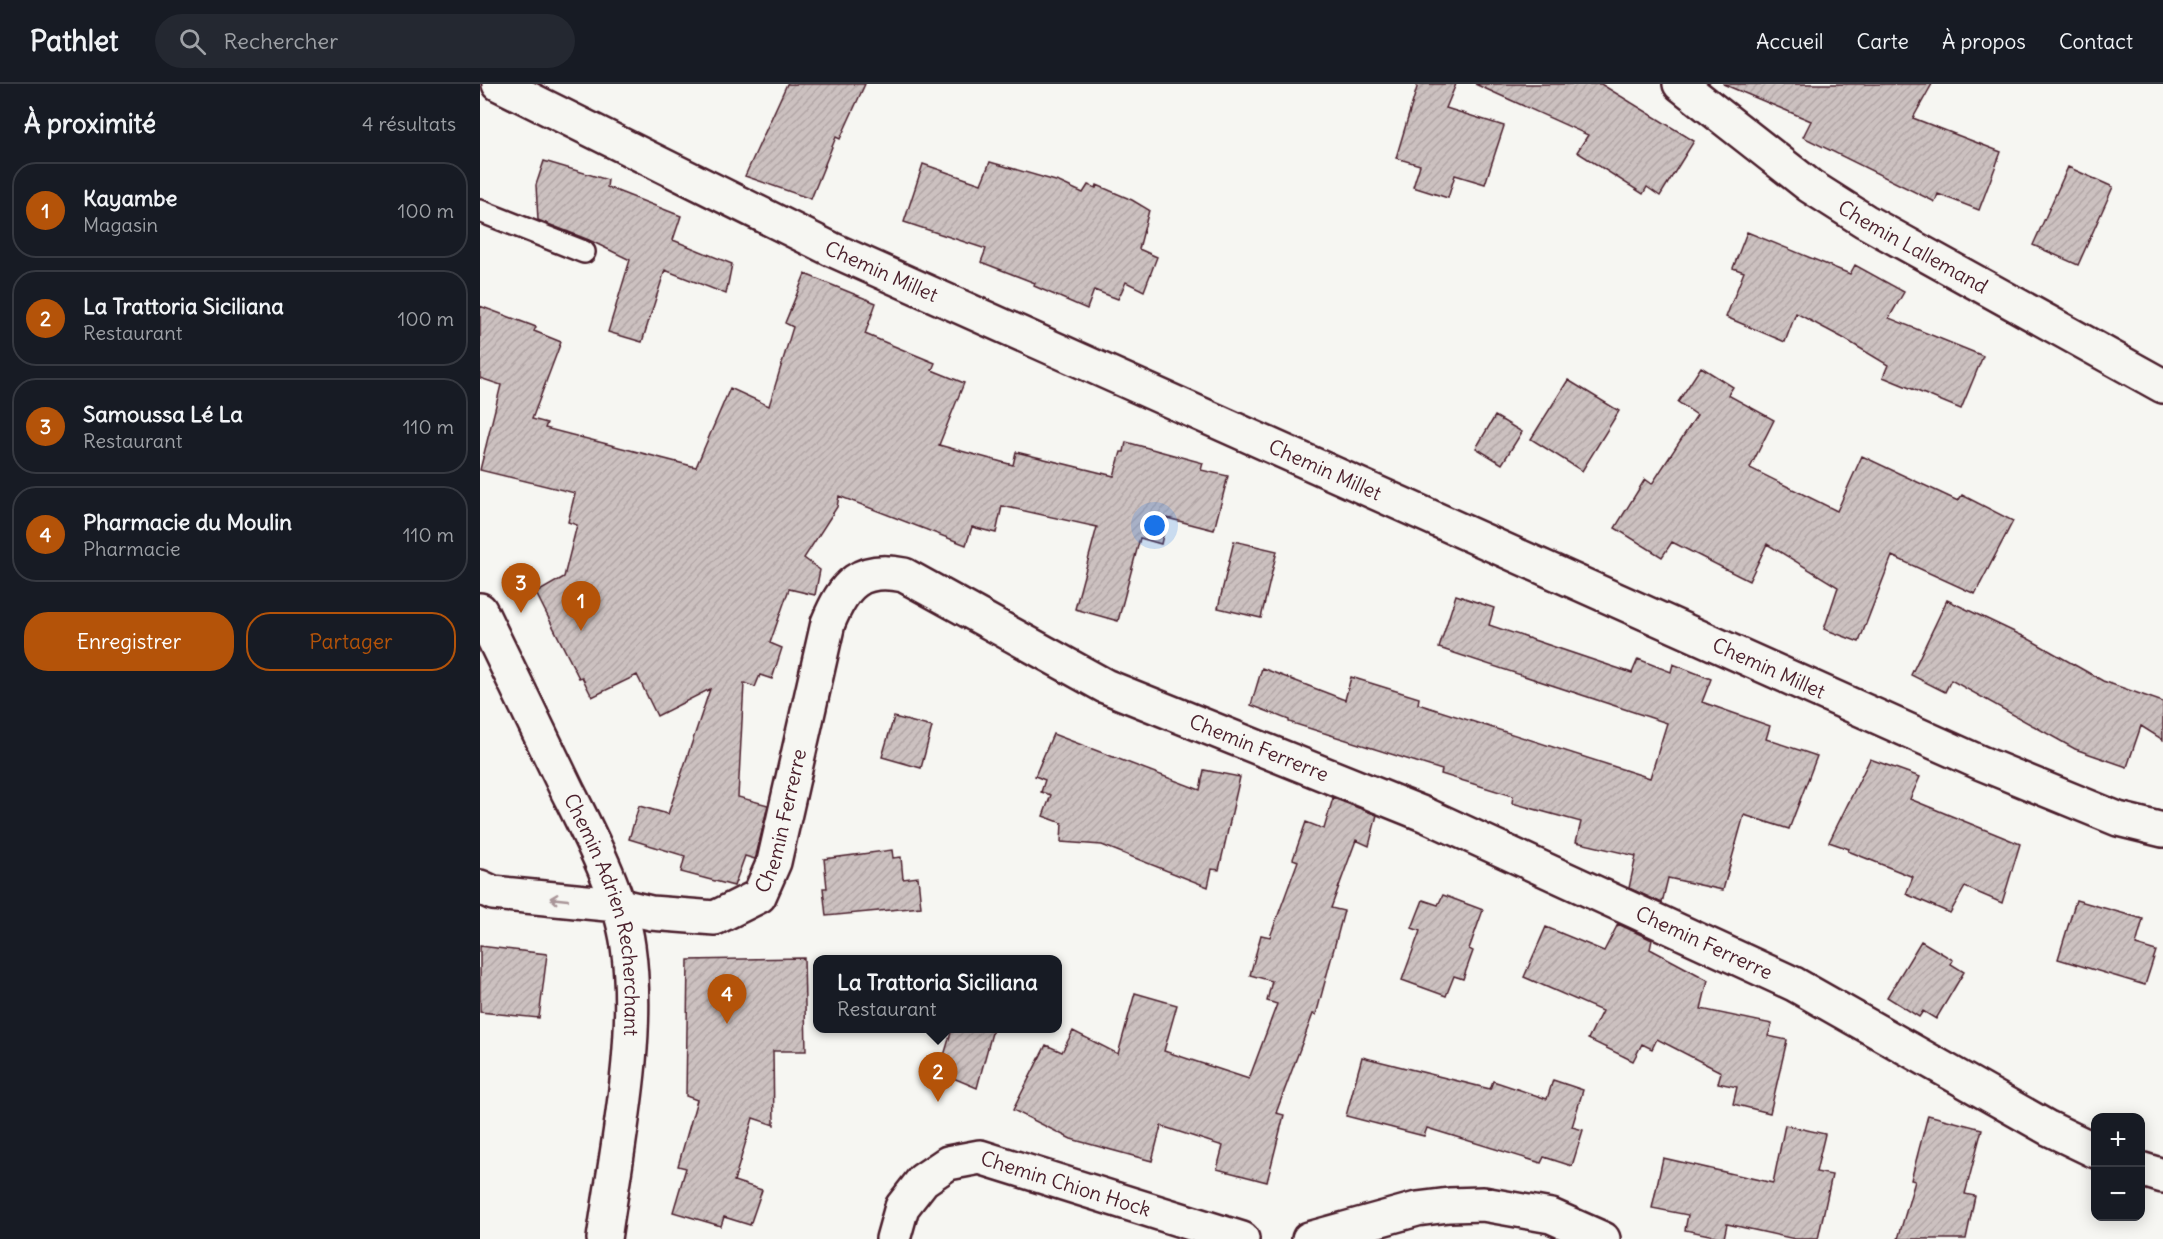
<!DOCTYPE html>
<html lang="fr">
<head>
<meta charset="utf-8">
<style>
  :root { --surface:#171b24; --page:#242831; --text:#f1f3f6; --muted:#9ea1a6; --line:#363941; --accent:#b45309 }
  body { margin:0; font-family:Delius,sans-serif; background:var(--page); color:var(--text) }
  .controls { position:absolute; right:18px; bottom:18px; display:grid; overflow:hidden; border-radius:12px; box-shadow:0 3px 15px #0003 }
  .controls button { width:54px; height:54px; display:grid; place-items:center; padding:0; border:0; border-bottom:2px solid var(--line); background:var(--surface); color:var(--text); font:30px sans-serif }
  .you { position:absolute; left:675px; top:442px; width:21px; height:21px; margin:-15px; border:4px solid #fff; border-radius:50%; background:#1a73e8; box-shadow:0 0 0 9px #1a73e833 }
  .badge { display:grid; place-items:center; width:39px; height:39px; border-radius:50%; background:var(--accent); color:#fff; font-size:20px; font-weight:700 }
  .pin { position:absolute; translate:-50% -50px; filter:drop-shadow(0 2px 3px #0008) }
  .pin::after { content:''; position:absolute; top:32px; width:21px; height:18px; background:inherit; clip-path:polygon(0 0,100% 0,50% 100%) }
  .popup { position:absolute; left:333px; top:871px; width:249px; height:78px; box-sizing:border-box; display:grid; place-content:center; border-radius:12px; background:var(--surface); filter:drop-shadow(0 2px 4px #0005); font-size:20px; white-space:nowrap; color:var(--muted) }
  .popup b { font-size:22px; color:var(--text) }
  .popup::after { content:''; position:absolute; left:50%; top:100%; margin-left:-12px; border:12px solid transparent; border-top-color:var(--surface) }
  .list { margin:0; padding:0; list-style:none }
  h2 { display:flex; justify-content:space-between; align-items:center; height:78px; margin:0; padding:0 24px; font-size:26px }
  h2 small { font-size:20px; font-weight:400; color:var(--muted) }
  .list li { display:grid; grid-template-columns:39px 1fr auto; gap:18px; align-items:center; box-sizing:border-box; height:96px; margin:0 12px 12px; padding:0 12px; border:2px solid var(--line); border-radius:24px }
  .list b { display:block; font-size:22px; white-space:nowrap }
  .list p { margin:0; font-size:20px; white-space:nowrap; color:var(--muted) }
  .list em { font-size:20px; font-style:normal; color:var(--muted) }
  .actions { display:flex; gap:12px; padding:18px 24px }
  .actions a { flex:1; padding:14px 0; border:2px solid var(--accent); border-radius:24px; text-align:center; font-size:21px; color:var(--accent) }
  .actions .main { background:var(--accent); color:#fff }
  .icon { flex:none; width:33px; height:33px; fill:none; stroke:currentColor; stroke-width:2; stroke-linecap:round; stroke-linejoin:round }
  .map { position:relative; flex:none; width:1683px; height:1155px; overflow:hidden }
  header { display:flex; align-items:center; gap:36px; box-sizing:border-box; height:84px; padding:0 30px; background:var(--surface); border-bottom:2px solid var(--line) }
  header strong { font-size:28px }
  nav { display:flex; gap:33px; margin-inline-start:auto; font-size:21px }
  .search { width:420px; height:54px; background:var(--page); display:flex; align-items:center; gap:15px; box-sizing:border-box; padding:0 21px; border-radius:33px; color:var(--muted); font-size:22px }
  main { display:flex }
  aside { flex:1; background:var(--surface) }
  .map>svg:first-child { display:block }
  .building { fill:url(#building-hatch); stroke:#4a1f2b; stroke-width:1.5 }
  .lines { fill:none; stroke-linecap:round; stroke-linejoin:round }
  .service-casing { stroke:#4a1f2b; stroke-width:26 }
  .minor-casing { stroke:#4a1f2b; stroke-width:38 }
  .secondary-casing { stroke:#4a1f2b; stroke-width:38 }
  .service { stroke:#f6f6f2; stroke-width:21 }
  .minor { stroke:#f6f6f2; stroke-width:33 }
  .secondary { stroke:#f6f6f2; stroke-width:33 }
  .oneway { stroke:#a99598 }
  .labels { text-anchor:middle; stroke-width:6; stroke-linejoin:round; paint-order:stroke }
  .street-label { font-size:20px; fill:#4a1f2b; stroke:#f6f6f2 }
</style>
</head>
<body>
<header>
<strong>Pathlet</strong>
<div class="search"><svg class="icon" aria-label="search" viewBox="0 0 24 24"><circle cx="10" cy="10" r="6"/><path d="M15 15l6 6"/></svg>Rechercher</div>
<nav><a>Accueil</a><a>Carte</a><a>À propos</a><a>Contact</a></nav>
</header>
<main>
<aside>
<h2>À proximité<small>4 résultats</small></h2>
<ul class="list">
<li><span class="badge">1</span><div><b>Kayambe</b><p>Magasin</p></div><em>100 m</em></li>
<li><span class="badge">2</span><div><b>La Trattoria Siciliana</b><p>Restaurant</p></div><em>100 m</em></li>
<li><span class="badge">3</span><div><b>Samoussa Lé La</b><p>Restaurant</p></div><em>110 m</em></li>
<li><span class="badge">4</span><div><b>Pharmacie du Moulin</b><p>Pharmacie</p></div><em>110 m</em></li>
</ul>
<div class="actions"><a class="main">Enregistrer</a><a>Partager</a></div>
</aside>
<div class="map">
<svg width="1683" height="1155" viewBox="0 0 1683 1155">
  <defs>
    <pattern id="building-hatch" width="6" height="6" patternUnits="userSpaceOnUse" patternTransform="scale(1.5)"><rect width="6" height="6" fill="#ccc1c0"/><path d="M-1 1l2-2M0 6l6-6M5 7l2-2" fill="none" stroke="#b1a5a5"/></pattern>
  </defs>
  <rect width="100%" height="100%" fill="#f6f6f2"/>
  <filter id="ink" filterUnits="userSpaceOnUse"><feTurbulence type="fractalNoise" baseFrequency=".0167" numOctaves="2"/><feDisplacementMap in="SourceGraphic" scale="12" xChannelSelector="R" yChannelSelector="G"/><feConvolveMatrix kernelMatrix="1 2 1 2 8 2 1 2 1" color-interpolation-filters="sRGB"/></filter>
  <g filter="url(#ink)">
    <path class="building" d="M 307,0 L 385,0 L 360,55 L 356,53 L 331,115 L 265,92 Z
      M 938,0 L 976,0 L 966,24 L 1024,42 L 1005,100 L 975,91 L 968,114 L 933,103 L 940,81 L 916,74 Z
      M 995,0 L 1121,0 L 1214,57 L 1180,112 L 1167,103 L 1163,110 L 1097,68 L 1108,51 Z
      M 1243,0 L 1452,0 L 1433,34 L 1521,68 L 1499,126 L 1458,110 L 1455,118 L 1323,53 L 1331,37 Z
      M 64,77 L 128,96 L 127,103 L 201,132 L 193,156 L 252,180 L 246,210 L 185,186 L 162,258 L 128,248 L 150,176 L 109,156 L 58,136 L 56,101 Z
      M 510,78 L 579,98 L 603,109 L 608,101 L 616,104 L 617,101 L 652,116 L 669,126 L 659,165 L 677,173 L 664,207 L 646,198 L 638,215 L 614,206 L 607,225 L 554,202 L 555,199 L 501,178 L 506,165 L 424,138 L 443,80 L 501,100 Z
      M 1588,83 L 1633,103 L 1598,181 L 1553,161 Z
      M 1267,148 L 1370,190 L 1375,181 L 1424,208 L 1409,234 L 1503,272 L 1481,325 L 1403,293 L 1408,281 L 1363,254 L 1316,229 L 1305,258 L 1246,233 L 1264,188 L 1253,184 Z
      M 325,190 L 396,219 L 385,250 L 455,279 L 452,286 L 484,299 L 459,361 L 533,381 L 536,368 L 634,392 L 641,368 L 644,368 L 646,358 L 723,379 L 721,386 L 748,392 L 734,446 L 687,434 L 681,460 L 660,454 L 638,537 L 595,525 L 617,443 L 522,422 L 516,449 L 492,443 L 486,461 L 359,412 L 357,423 L 324,474 L 340,486 L 335,511 L 309,505 L 290,559 L 302,564 L 292,595 L 280,591 L 275,603 L 264,599 L 258,713 L 288,721 L 276,772 L 275,775 L 265,772 L 254,802 L 201,788 L 205,772 L 149,755 L 159,722 L 188,730 L 230,605 L 177,632 L 157,591 L 112,613 L 102,593 L 99,594 L 56,509 L 84,493 L 97,441 L 88,438 L 95,409 L 0,386 L 21,301 L 0,294 L 0,222 L 56,243 L 54,247 L 81,258 L 52,335 L 67,339 L 65,344 L 216,383 L 250,304 L 289,322 L 313,243 L 305,239 Z
      M 1221,283 L 1253,303 L 1248,311 L 1294,336 L 1270,384 L 1357,427 L 1382,372 L 1478,417 L 1482,411 L 1533,437 L 1495,510 L 1412,472 L 1379,558 L 1344,545 L 1358,503 L 1287,460 L 1269,497 L 1192,458 L 1182,473 L 1135,444 L 1165,395 L 1172,400 L 1217,331 L 1198,318 Z
      M 1088,296 L 1139,327 L 1102,387 L 1051,355 Z
      M 1015,332 L 1042,348 L 1022,380 L 996,364 Z
      M 754,457 L 797,467 L 781,534 L 738,524 Z
      M 976,511 L 1014,524 L 1009,541 L 1152,589 L 1158,575 L 1191,588 L 1193,580 L 1231,595 L 1222,618 L 1290,642 L 1286,655 L 1337,672 L 1309,745 L 1264,731 L 1243,806 L 1188,794 L 1182,819 L 1149,804 L 1156,772 L 1096,758 L 1101,738 L 1032,719 L 1033,712 L 961,690 L 962,686 L 809,638 L 809,636 L 771,621 L 782,584 L 865,616 L 871,593 L 939,614 L 938,620 L 1170,694 L 1187,639 L 959,564 Z
      M 1467,516 L 1547,554 L 1623,597 L 1683,618 L 1683,656 L 1661,642 L 1647,683 L 1595,665 L 1471,596 L 1465,608 L 1431,591 Z
      M 414,633 L 452,643 L 441,684 L 402,673 Z
      M 573,650 L 720,706 L 724,686 L 760,693 L 739,786 L 732,785 L 728,803 L 622,761 L 581,758 L 582,739 L 563,732 L 571,711 L 561,708 L 565,696 L 555,692 Z
      M 1390,675 L 1440,693 L 1430,715 L 1540,760 L 1522,819 L 1485,803 L 1470,829 L 1426,810 L 1433,793 L 1368,767 L 1369,765 L 1349,758 Z
      M 853,714 L 897,731 L 889,762 L 876,756 L 851,824 L 864,827 L 836,931 L 833,930 L 796,1029 L 804,1031 L 787,1098 L 737,1085 L 743,1062 L 681,1042 L 672,1077 L 591,1055 L 533,1026 L 566,961 L 582,968 L 593,947 L 638,970 L 655,909 L 697,921 L 684,967 L 769,995 L 797,920 L 787,917 L 792,897 L 770,891 L 781,851 L 790,853 L 818,777 L 813,775 L 826,738 L 844,745 Z
      M 412,766 L 413,774 L 421,773 L 423,795 L 438,793 L 441,823 L 346,832 L 343,804 L 347,804 L 344,775 Z
      M 963,811 L 1003,826 L 989,865 L 993,867 L 983,895 L 974,892 L 966,912 L 922,896 L 940,847 L 932,844 L 943,816 L 958,821 Z
      M 1596,816 L 1663,835 L 1656,861 L 1676,867 L 1665,901 L 1578,875 Z
      M 1138,840 L 1172,856 L 1170,865 L 1228,896 L 1221,925 L 1292,940 L 1288,952 L 1307,956 L 1290,1029 L 1253,1020 L 1257,1003 L 1238,999 L 1241,988 L 1177,955 L 1172,965 L 1162,960 L 1153,977 L 1108,955 L 1122,927 L 1044,893 L 1066,843 L 1124,867 Z
      M 1441,857 L 1473,876 L 1471,880 L 1484,888 L 1456,935 L 1443,927 L 1439,933 L 1407,913 Z
      M 0,862 L 67,870 L 59,934 L 0,928 Z
      M 324,874 L 326,967 L 293,967 L 294,1041 L 273,1034 L 254,1097 L 282,1106 L 270,1141 L 244,1133 L 241,1142 L 193,1128 L 206,1084 L 198,1082 L 217,1016 L 206,1012 L 208,876 Z
      M 472,945 L 513,945 L 497,1004 L 459,988 Z
      M 882,973 L 1010,1005 L 1013,997 L 1067,1015 L 1073,996 L 1103,1006 L 1092,1043 L 1103,1046 L 1092,1082 L 1064,1073 L 1061,1079 L 947,1044 L 944,1052 L 866,1032 Z
      M 1448,1031 L 1502,1045 L 1485,1110 L 1495,1112 L 1486,1155 L 1418,1155 L 1435,1097 L 1431,1096 Z
      M 1305,1041 L 1345,1050 L 1336,1088 L 1352,1091 L 1338,1155 L 1315,1155 L 1247,1140 L 1244,1154 L 1205,1146 L 1208,1131 L 1172,1124 L 1183,1074 L 1293,1099 Z"/>
    <g class="lines">
      <g class="service-casing">
        <path id="service" d="M 0,127 L 104,168"/>
      </g>
      <g class="minor-casing">
        <g id="minor">
          <path id="s1" d="M 19,0 L 351,165 L 1501,679 L 1638,735 L 1683,746"/>
          <path id="s2" d="M 1200,0 L 1330,102 L 1385,137 L 1683,302"/>
          <path id="s3" d="M 0,803 L 13,809 L 137,821 L 171,829 L 235,834 L 279,812 L 294,778 L 348,539 C 364,500 380,482 424,491 L 625,602 L 946,731 L 1314,900 L 1568,1044 L 1616,1067"/>
          <path d="M 1660,1085 L 1683,1092"/>
          <path id="s4" d="M 413,1155 L 422,1123 L 443,1096 L 468,1079 L 500,1073 L 762,1155"/>
          <path d="M 829,1155 L 937,1125 L 969,1121 L 1003,1120 L 1071,1132 L 1123,1155"/>
        </g>
      </g>
      <g class="secondary-casing">
        <g id="secondary">
          <path id="s5" d="M 0,526 C 29,586 58,646 87,706 C 110,752 141,811 148,862 C 161,954 137,1063 124,1155"/>
        </g>
      </g>
      <use href="#service" class="service"/>
      <use href="#minor" class="minor"/>
      <use href="#secondary" class="secondary"/>
    </g>
    <defs><path id="oneway-shaft" d="M-6 0H5M1.5-3L5.5 0L1.5 3" fill="none" stroke-width="1.6" stroke-linecap="round" stroke-linejoin="round" transform="scale(1.5)"/></defs>
    <use class="oneway" href="#oneway-shaft" transform="translate(79 815) rotate(-174)"/>
  </g>
  <g class="labels">
    <g class="street-label">
      <text dy="7" stroke="none"><textPath href="#s2" startOffset="285">Chemin Lallemand</textPath></text>
      <text dy="7" stroke="none"><textPath href="#s1" startOffset="426">Chemin Millet</textPath></text>
      <text dy="7" stroke="none"><textPath href="#s1" startOffset="912">Chemin Millet</textPath></text>
      <text dy="7" stroke="none"><textPath href="#s1" startOffset="1398">Chemin Millet</textPath></text>
      <text dy="7" stroke="none"><textPath href="#s3" startOffset="1066">Chemin Ferrerre</textPath></text>
      <text dy="7" stroke="none"><textPath href="#s3" startOffset="366">Chemin Ferrerre</textPath></text>
      <text dy="7" stroke="none"><textPath href="#s5" startOffset="332">Chemin Adrien Recherchant</textPath></text>
      <text dy="7" stroke="none"><textPath href="#s3" startOffset="1552">Chemin Ferrerre</textPath></text>
      <text dy="7" stroke="none"><textPath href="#s4" startOffset="220">Chemin Chion Hock</textPath></text>
    </g>
  </g>
</svg>
<div class="controls">
<button>+</button>
<button>−</button>
</div>
<div class="you"></div>
<div class="pin badge" style="left:101px;top:547px">1</div>
<div class="pin badge" style="left:458px;top:1018px">2</div>
<div class="popup"><b>La Trattoria Siciliana</b>Restaurant</div>
<div class="pin badge" style="left:41px;top:529px">3</div>
<div class="pin badge" style="left:247px;top:940px">4</div>
</div>
</main>
</body>
</html>
